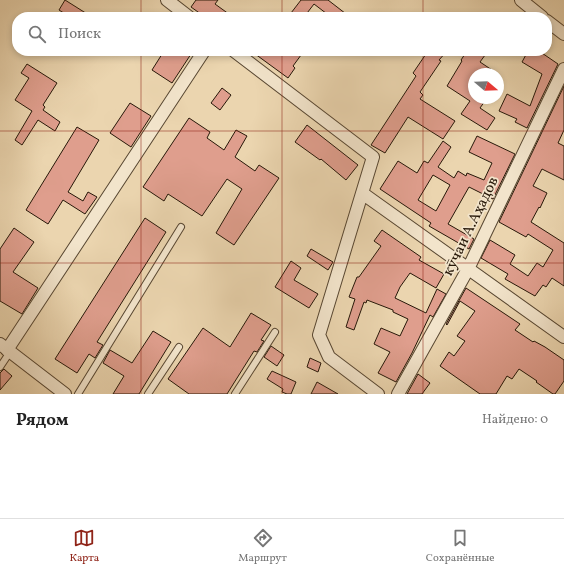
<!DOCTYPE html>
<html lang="ru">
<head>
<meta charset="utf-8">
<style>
  :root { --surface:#fff; --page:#f2f2f2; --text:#222; --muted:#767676; --line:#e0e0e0; --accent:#8f2418 }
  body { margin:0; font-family:Vollkorn,serif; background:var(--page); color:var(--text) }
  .compass { position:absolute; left:468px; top:68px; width:36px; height:36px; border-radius:50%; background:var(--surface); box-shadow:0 2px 6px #0003; rotate:109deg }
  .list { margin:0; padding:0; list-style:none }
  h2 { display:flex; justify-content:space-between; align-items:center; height:52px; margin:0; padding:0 16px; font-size:17px }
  h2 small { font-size:13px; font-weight:400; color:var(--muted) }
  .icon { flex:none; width:22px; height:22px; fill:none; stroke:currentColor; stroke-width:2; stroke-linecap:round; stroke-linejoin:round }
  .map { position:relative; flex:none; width:564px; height:394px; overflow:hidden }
  .search { position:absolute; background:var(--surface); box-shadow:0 2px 6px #0003; left:12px; right:12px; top:12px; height:44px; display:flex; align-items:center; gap:10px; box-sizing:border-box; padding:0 14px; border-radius:16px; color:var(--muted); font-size:15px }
  .sheet { height:124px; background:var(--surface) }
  nav { display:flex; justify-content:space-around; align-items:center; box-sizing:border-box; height:56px; border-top:1px solid var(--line); background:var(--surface); font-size:11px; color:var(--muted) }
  nav a { display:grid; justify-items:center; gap:2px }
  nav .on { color:var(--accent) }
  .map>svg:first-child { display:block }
  .building { fill:#df9e8d; stroke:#271809; fill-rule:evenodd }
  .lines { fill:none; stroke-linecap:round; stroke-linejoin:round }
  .service-casing { stroke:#584732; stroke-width:8 }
  .minor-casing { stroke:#584732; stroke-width:14 }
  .service { stroke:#f2e4cb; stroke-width:6 }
  .minor { stroke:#f2e4cb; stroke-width:12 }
  .grid { fill:none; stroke:#8f2418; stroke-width:1; stroke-opacity:0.55 }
  .labels { text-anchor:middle; stroke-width:3.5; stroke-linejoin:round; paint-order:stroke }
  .street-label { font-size:15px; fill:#271809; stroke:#f2e4cb }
</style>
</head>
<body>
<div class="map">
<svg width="564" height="394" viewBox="0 0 564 394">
  <rect width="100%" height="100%" fill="#ebd5af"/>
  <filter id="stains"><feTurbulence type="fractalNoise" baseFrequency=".005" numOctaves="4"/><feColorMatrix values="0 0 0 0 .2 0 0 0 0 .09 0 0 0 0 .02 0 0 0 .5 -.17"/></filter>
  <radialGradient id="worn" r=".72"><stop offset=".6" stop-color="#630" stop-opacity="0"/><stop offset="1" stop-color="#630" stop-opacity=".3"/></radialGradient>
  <path class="building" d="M 65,0 L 92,17 L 70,17 L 59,10 Z
    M 196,0 L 218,0 L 215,4 L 233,17 L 205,17 L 191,7 Z
    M 301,0 L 328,0 L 350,17 L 331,17 L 314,4 L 304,17 L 295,17 L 291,13 Z
    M 164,51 L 193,51 L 172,83 L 152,70 Z
    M 251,51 L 279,51 L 285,55 L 288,51 L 304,51 L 293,66 L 295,68 L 288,78 Z
    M 428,51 L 447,51 L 439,60 L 441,61 L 420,92 L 423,95 L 420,99 L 455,121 L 443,139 L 408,117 L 385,153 L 371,145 L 416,76 L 413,73 Z
    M 467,51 L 488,51 L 480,62 L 498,74 L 474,74 L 474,98 L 487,98 L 480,108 L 495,118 L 487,130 L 461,114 L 470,101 L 447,86 L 462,61 L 461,60 Z
    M 528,51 L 539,51 L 558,64 L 527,128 L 515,122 L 517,119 L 499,111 L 507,94 L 530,106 L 542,74 L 522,62 Z
    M 27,64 L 57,83 L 43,105 L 45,107 L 43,110 L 60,122 L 55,131 L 38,120 L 22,145 L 15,140 L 32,111 L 15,100 L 29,78 L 21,73 Z
    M 564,86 L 564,130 L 558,143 L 564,146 L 564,180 L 542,169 L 533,186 L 547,193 L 540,208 L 539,207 L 531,222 L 564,243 L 564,286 L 552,278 L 546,287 L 543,285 L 535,296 L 505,279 L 508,274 L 481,258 L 490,240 L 515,255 L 510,264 L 528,276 L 537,263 L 543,267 L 553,250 L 528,234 L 526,237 L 499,222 Z
    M 222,88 L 231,95 L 220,110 L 211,103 Z
    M 130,103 L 151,116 L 131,147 L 110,133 Z
    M 189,118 L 210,132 L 207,138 L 224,150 L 236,130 L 247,136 L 235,157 L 255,171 L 259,165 L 279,178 L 234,245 L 216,233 L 242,189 L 227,179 L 202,216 L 168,194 L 164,201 L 143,187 Z
    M 307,125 L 358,165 L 346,180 L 321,159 L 320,160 L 295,142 Z
    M 77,127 L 99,140 L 68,192 L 83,201 L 88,192 L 97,197 L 85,214 L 63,200 L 48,224 L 26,210 Z
    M 477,136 L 515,154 L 493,199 L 469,187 L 448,224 L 474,239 L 469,249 L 429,226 L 431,223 L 380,189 L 398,161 L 417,173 L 424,161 L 428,163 L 443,141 L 451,147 L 438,167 L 454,178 L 458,171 L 466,176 L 467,173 L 484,180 L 492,163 L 469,152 ZM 433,175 L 450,185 L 436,211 L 418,200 Z
    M 145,218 L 166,232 L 97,342 L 103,345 L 95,358 L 89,354 L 77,373 L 55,359 Z
    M 14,228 L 34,242 L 13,272 L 38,288 L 22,314 L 0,301 L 0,249 Z
    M 382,230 L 421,257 L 419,260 L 444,274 L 436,288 L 410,273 L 400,287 L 395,298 L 426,313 L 437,289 L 446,294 L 433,317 L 430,315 L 412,353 L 396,382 L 378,373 L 390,352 L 374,344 L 381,328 L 400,336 L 408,319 L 393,312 L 393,310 L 367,300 L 366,303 L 364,302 L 354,330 L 346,327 L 355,299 L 349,297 L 357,277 L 359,277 L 381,246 L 374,241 Z
    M 311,249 L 333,262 L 328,270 L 307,256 Z
    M 291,261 L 301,268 L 294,280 L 318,294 L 309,308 L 275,287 Z
    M 466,288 L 520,324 L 515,330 L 533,342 L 534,341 L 545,347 L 564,360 L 564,381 L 555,394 L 553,394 L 536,382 L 537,381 L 519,369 L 512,379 L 507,376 L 496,394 L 480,394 L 440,366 L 449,352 L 454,356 L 465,341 L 457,336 L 475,311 L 460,301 L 447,325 L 446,324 Z
    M 251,313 L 271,325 L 261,340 L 264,341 L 257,352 L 254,351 L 227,394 L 189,394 L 168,379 L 203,328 L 230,347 Z
    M 153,331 L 171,342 L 139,394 L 113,394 L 124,376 L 103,363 L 110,350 L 132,363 Z
    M 271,346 L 284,355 L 277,366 L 264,357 Z
    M 310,358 L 321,363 L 318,372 L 307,367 Z
    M 4,369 L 12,376 L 0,390 L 0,373 Z
    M 272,371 L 296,382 L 291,394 L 287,394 L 282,392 L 283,389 L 267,379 Z
    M 418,374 L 430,383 L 422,394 L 407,394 Z
    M 317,382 L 338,394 L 311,394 Z"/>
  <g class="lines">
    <g class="service-casing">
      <path id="service" d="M 0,367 L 10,352
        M 78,394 L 181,227
        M 148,394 L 179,347
        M 235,394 L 275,332"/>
    </g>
    <g class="minor-casing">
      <path id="minor" d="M 167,0 L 189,17
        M 521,0 L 542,17
        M 547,21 L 564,34
        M 234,51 L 373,157 L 319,335 L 329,357 L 378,394
        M 362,193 L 564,337
        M 0,344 L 65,394
        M 7,350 L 204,51
        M 398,394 L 468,269 L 564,69"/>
    </g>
    <use href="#service" class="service"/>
    <use href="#minor" class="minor"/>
  </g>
  <path class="grid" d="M 141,0 L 141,17M 282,0 L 282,17M 423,0 L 423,17M 141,51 L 141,394M 282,51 L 282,394M 423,51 L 423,394M 0,131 L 564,131M 0,263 L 564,263"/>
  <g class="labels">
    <g class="street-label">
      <text transform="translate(470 226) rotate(-64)" y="5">кӯчаи А.Аҳадов</text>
    </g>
  </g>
  <rect width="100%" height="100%" filter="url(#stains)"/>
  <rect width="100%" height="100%" fill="url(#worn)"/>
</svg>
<svg class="compass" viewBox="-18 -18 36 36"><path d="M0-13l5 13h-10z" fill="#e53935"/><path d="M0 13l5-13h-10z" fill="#767676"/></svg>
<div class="search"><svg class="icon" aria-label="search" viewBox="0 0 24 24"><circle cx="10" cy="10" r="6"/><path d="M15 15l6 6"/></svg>Поиск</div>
</div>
<section class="sheet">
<h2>Рядом<small>Найдено: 0</small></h2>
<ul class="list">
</ul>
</section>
<nav>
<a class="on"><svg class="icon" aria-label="map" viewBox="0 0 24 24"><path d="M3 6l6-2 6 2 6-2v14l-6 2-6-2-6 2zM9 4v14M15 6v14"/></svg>Карта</a>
<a><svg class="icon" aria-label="directions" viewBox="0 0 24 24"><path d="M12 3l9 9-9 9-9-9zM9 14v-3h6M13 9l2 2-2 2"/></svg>Маршрут</a>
<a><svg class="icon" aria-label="saved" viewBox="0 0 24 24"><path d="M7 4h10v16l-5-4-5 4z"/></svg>Сохранённые</a>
</nav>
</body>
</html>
